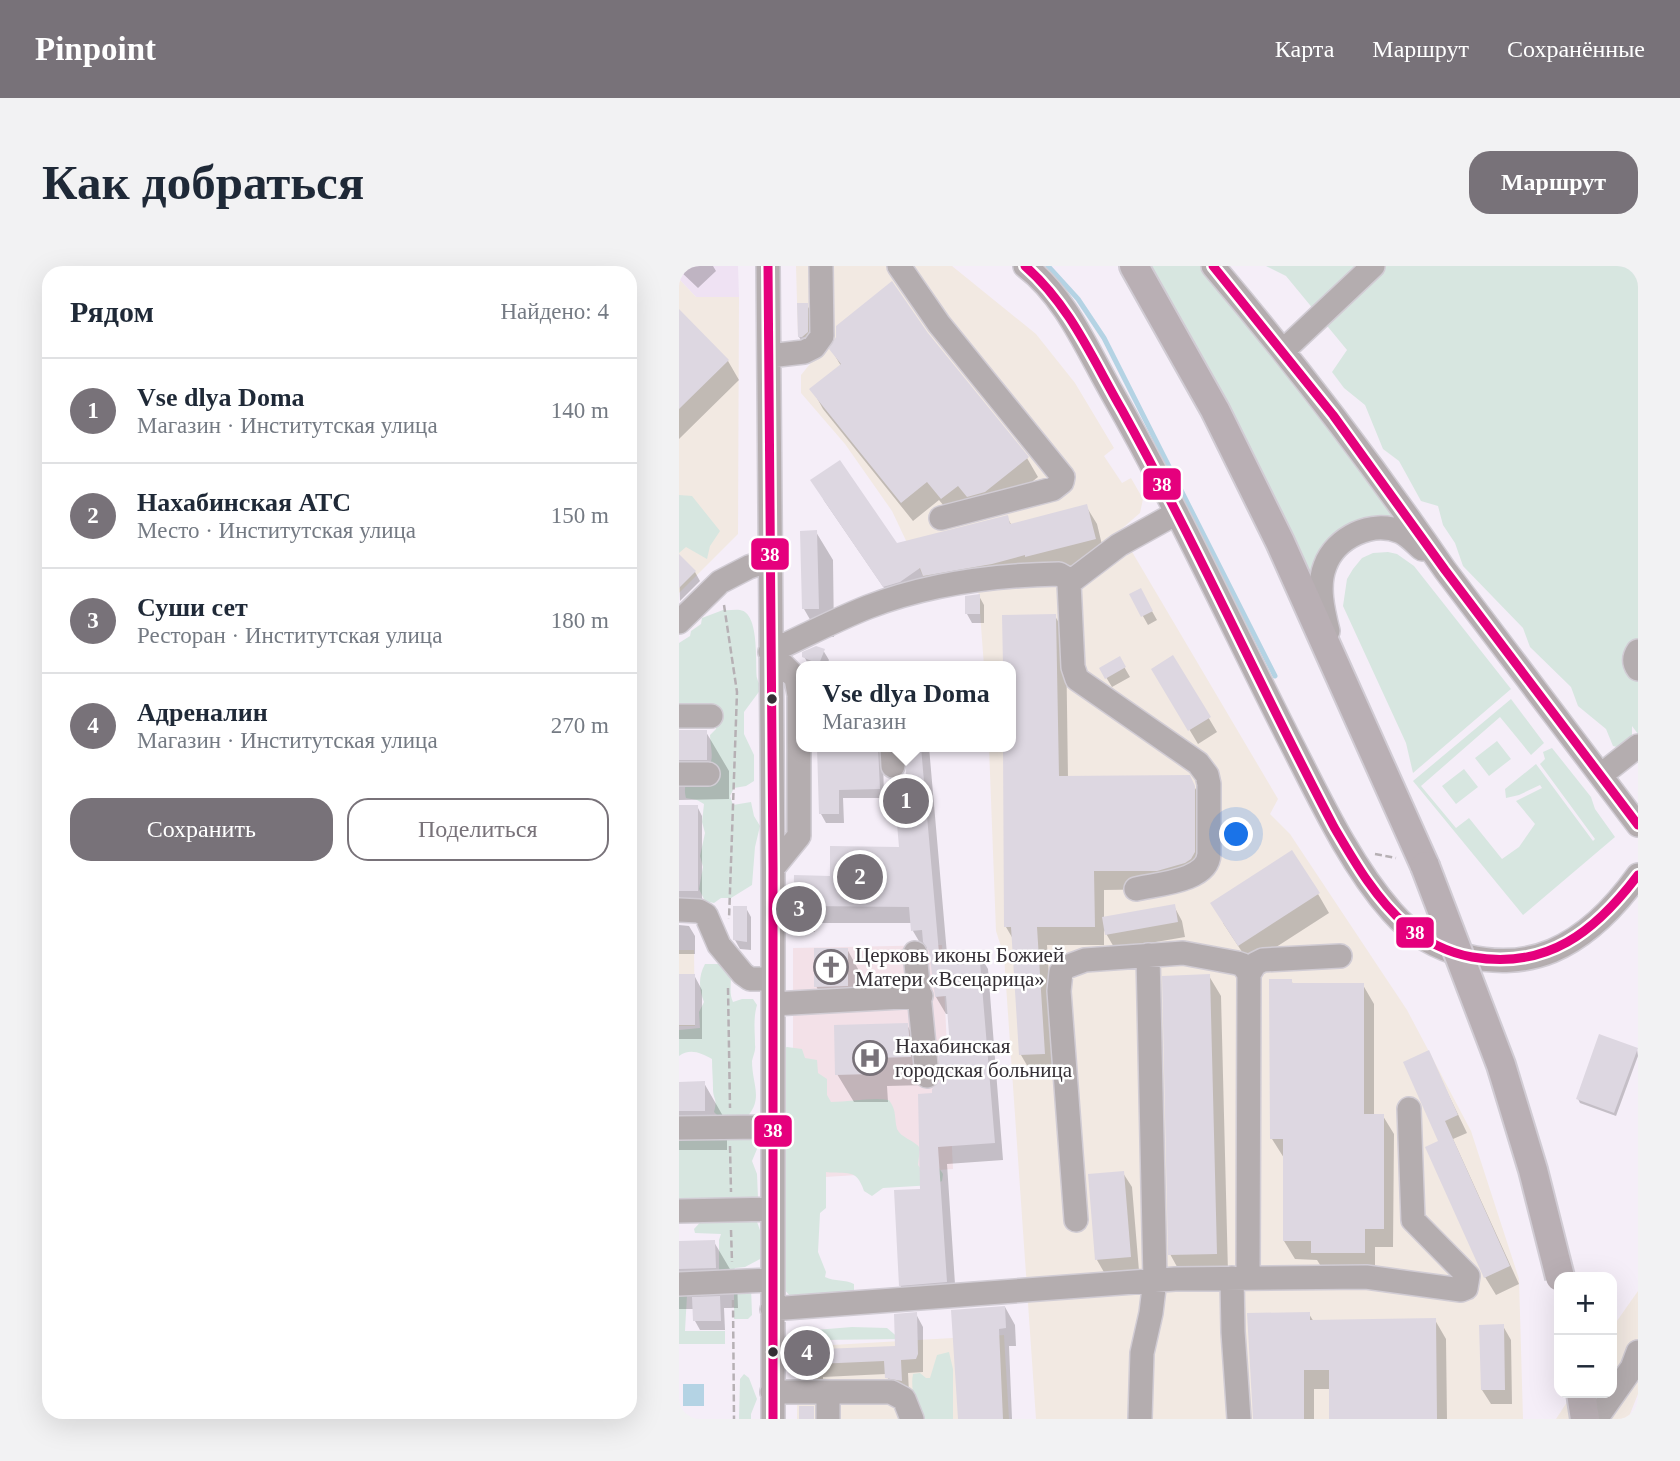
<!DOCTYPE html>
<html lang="ru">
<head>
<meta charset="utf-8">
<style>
  :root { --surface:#fff; --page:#f2f2f3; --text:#1f2937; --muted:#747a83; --line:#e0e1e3; --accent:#787279 }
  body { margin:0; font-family:Georgia,serif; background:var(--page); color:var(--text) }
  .controls { position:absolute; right:21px; bottom:21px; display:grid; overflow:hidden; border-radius:14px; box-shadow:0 7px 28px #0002 }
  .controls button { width:63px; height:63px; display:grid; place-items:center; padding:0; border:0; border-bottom:2px solid var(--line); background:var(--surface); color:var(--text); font:35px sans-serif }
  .you { position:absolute; left:558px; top:569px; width:24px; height:24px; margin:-18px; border:5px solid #fff; border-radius:50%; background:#1a73e8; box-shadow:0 0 0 10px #1a73e833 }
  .badge { display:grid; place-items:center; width:46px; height:46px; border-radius:50%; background:var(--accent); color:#fff; font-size:23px; font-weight:700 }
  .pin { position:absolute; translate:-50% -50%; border:4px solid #fff; box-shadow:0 2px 7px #0006 }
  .popup { position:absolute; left:117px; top:395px; width:220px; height:91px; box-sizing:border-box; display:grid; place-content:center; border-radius:14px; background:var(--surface); filter:drop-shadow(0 2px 5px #0005); font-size:23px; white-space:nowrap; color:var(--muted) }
  .popup b { font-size:26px; color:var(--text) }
  .popup::after { content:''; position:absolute; left:50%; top:100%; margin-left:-14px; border:14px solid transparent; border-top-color:var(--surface) }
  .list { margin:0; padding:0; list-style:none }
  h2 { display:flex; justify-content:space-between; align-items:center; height:91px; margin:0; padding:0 28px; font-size:30px }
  h2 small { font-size:23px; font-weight:400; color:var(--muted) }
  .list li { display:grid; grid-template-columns:46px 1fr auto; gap:21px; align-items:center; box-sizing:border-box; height:105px; padding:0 28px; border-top:2px solid var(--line) }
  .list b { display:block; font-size:26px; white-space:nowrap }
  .list p { margin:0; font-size:23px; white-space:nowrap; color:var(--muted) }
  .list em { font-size:23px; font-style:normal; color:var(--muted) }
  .actions { display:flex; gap:14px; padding:21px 28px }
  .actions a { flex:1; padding:16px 0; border:2px solid var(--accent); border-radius:21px; text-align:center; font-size:24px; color:var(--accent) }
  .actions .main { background:var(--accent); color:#fff }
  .map { position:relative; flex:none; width:959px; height:1153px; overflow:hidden; border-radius:21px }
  header { display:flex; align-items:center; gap:42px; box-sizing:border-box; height:98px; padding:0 35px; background:var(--accent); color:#fff }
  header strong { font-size:33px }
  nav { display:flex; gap:38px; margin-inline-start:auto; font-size:24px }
  .intro { display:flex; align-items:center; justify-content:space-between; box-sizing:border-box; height:168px; padding:0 42px }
  h1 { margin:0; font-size:49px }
  .button { padding:18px 32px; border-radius:21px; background:var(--accent); color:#fff; font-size:24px; font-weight:700 }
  main { display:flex; gap:42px; padding:0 42px }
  aside { flex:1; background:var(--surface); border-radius:21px; box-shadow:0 7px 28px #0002 }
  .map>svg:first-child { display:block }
  .built { fill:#efe2f3 }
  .industrial { fill:#f2e9e2 }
  .medical { fill:#f3e1e8 }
  .green { fill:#d7e6e0 }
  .water { fill:#b4d3e4 }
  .shadow { fill:#0003 }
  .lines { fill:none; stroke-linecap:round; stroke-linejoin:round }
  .stream { stroke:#b4d3e4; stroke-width:5 }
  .building { fill:#ddd7e1 }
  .minor-casing { stroke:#d1ccd4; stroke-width:26 }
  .major-casing { stroke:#d1ccd4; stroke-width:32 }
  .path { stroke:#b6b0b4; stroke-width:2.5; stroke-dasharray:7 3.5; stroke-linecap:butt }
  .minor { stroke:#b4adaf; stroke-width:23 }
  .major { stroke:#b9afb4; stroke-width:28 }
  .major-bridge-casing { stroke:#d1ccd4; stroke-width:32; stroke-linecap:butt }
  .major-bridge { stroke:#b9afb4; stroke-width:28 }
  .bus-1-casing { stroke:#fff; stroke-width:14 }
  .bus-1 { stroke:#e5007d; stroke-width:9 }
  .bus-dot { fill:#342f35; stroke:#fff; stroke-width:2.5 }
  .labels { text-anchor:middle; stroke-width:5; stroke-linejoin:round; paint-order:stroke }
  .poi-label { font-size:21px; fill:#342f35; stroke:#fff; text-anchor:start }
  .line-badge { stroke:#fff; stroke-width:2.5 }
  .badge-label { font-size:19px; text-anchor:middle; font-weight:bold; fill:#fff }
</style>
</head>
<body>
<header>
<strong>Pinpoint</strong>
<nav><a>Карта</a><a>Маршрут</a><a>Сохранённые</a></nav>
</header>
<div class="intro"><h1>Как добраться</h1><a class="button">Маршрут</a></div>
<main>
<aside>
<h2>Рядом<small>Найдено: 4</small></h2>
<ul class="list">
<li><span class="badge">1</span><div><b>Vse dlya Doma</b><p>Магазин · Институтская улица</p></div><em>140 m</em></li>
<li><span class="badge">2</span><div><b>Нахабинская АТС</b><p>Место · Институтская улица</p></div><em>150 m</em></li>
<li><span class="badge">3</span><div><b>Суши сет</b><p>Ресторан · Институтская улица</p></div><em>180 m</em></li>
<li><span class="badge">4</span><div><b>Адреналин</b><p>Магазин · Институтская улица</p></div><em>270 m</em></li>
</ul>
<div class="actions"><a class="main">Сохранить</a><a>Поделиться</a></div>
</aside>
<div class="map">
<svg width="959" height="1153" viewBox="0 0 959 1153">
  <rect width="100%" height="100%" fill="#f5eef8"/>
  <path class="built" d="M 0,0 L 59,0 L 60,31 L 17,31 L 0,13 Z"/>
  <path class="industrial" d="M 117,0 L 273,0 L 357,68 L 396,117 L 435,182 L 425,190 L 443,217 L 452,212 L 464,233 L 461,247 L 431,273 L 449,279 L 599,533 L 591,548 L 611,568 L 728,744 L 792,865 L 840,1013 L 844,1153 L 357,1153 L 325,690 L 317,665 L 310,481 L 332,481 L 332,400 L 305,400 L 298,307 L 248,319 L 213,245 L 166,178 L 122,127 L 122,109 L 135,93 L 134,71 L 119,71 Z
    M 0,13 L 17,31 L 60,31 L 59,268 L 0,327 Z
    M 0,684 L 15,684 L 16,760 L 0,760 Z
    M 959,1025 L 959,1128 L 949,1153 L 877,1153 L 894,1127 L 933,1127 L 933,1062 Z
    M 325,1069 L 330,1153 L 118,1153 L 119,1081 Z"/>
  <path class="medical" d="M 263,679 L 274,903 L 114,913 L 114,682 Z"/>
  <path class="green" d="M 468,0 L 527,0 L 726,254 C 661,254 659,253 633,314 Z
    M 587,0 L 959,0 L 959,468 L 953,460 L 953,469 L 945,483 L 934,480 L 927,463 L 899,440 L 892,421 L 851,381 L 844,362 L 784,300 L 776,277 L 764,259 L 759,240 L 742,235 L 720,195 L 704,183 L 686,139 L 665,122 L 653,106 L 668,84 L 607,10 Z
    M 0,229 L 13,230 L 41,265 L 31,280 L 28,293 L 7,281 L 0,287 Z
    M 709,286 L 718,288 L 735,300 L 832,423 L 734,507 L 727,477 L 664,340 L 668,313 L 674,303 L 683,292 L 694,287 Z
    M 44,344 C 50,345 55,343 61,344 C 81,347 76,398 78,412 C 79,416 81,419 82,423 L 65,446 L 65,468 L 75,489 L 75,515 L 67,520 L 55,522 L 51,530 L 54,539 L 72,536 L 75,550 L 81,560 L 76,581 L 73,619 L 52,632 L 42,632 L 35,637 L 26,635 L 20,623 L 24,601 L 21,590 L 26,567 L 23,556 L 25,538 L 18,534 L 7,532 C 1,508 22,514 31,498 C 35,491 31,478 31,469 L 37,463 L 38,454 L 0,445 L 0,377 L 11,370 L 12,365 L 22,358 L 23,352 Z
    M 832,433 L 865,477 L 852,489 L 821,451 L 742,520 L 777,562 L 790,552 L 823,593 L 840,581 L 856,558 L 837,535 L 863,522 L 861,519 L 840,529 L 827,532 L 826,523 L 857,498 L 914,575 L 916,573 L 861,498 L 866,493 L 864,486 L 873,482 L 912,531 L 916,543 L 936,571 L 844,649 L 734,515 Z
    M 818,475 L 832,493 L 810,510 L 796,492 Z
    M 785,503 L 799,521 L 777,538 L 763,520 Z
    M 26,698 L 48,698 C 56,713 48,723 54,736 L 63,733 L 74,733 L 78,739 C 74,753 76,765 76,779 C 77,784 74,790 73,795 C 73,819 86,834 65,854 L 39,850 L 35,846 C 39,832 34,834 34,823 C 34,813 33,804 33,793 C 22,787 11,782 0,790 L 0,764 L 21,762 L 20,746 L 25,736 C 20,723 19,711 26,698 Z
    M 108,781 L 123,783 L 126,792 L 138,794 L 139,807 L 148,813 L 148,829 L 152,836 C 171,836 192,831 210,834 C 218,845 215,851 218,863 C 222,872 235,874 241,882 L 239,899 L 242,903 L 260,902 L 264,908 L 263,915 L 254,919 L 204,922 L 193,930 L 185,925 C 177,901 168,909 147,906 L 147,942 L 141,947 L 139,986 L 147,1006 L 146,1011 C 156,1016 166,1013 175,1018 L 175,1025 L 162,1030 L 112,1031 L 103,1021 L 101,783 Z
    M 77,871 L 78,883 L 73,895 L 78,908 L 79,932 L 0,939 L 0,874 Z
    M 27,950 L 77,953 L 82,967 L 83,992 L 66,1001 L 56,1002 L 52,1010 L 40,1006 L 40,974 L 42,968 L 16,967 L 15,963 Z
    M 72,1021 L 73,1049 L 69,1053 L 55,1053 L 55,1022 Z
    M 0,1025 L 8,1029 L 6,1065 L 46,1065 L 46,1078 L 0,1078 Z
    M 173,1061 L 208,1062 L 221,1073 L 141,1074 L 135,1071 L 136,1064 Z
    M 270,1086 L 274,1103 L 274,1153 L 242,1153 C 237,1139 231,1123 234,1108 L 241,1107 L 247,1112 L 251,1112 L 258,1089 Z
    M 65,1108 L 70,1112 L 78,1133 L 72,1148 L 72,1153 L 60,1153 L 61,1113 Z"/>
  <path class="water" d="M 4,1118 L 25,1118 L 25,1140 L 4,1140 Z"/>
  <path class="shadow" d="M 0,0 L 34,0 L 37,5 L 19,22 L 0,4 Z
    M 120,39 L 128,39 L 133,48 L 133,75 L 126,80 L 120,71 Z
    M 0,46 L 49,95 L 60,114 L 0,173 Z
    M 248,68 L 348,192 L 359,211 L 317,245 L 274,251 L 260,234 L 234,255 L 144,143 L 133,123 L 162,100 L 152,83 Z
    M 144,233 L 217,279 L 328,251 L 333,260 L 407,240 L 418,258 L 426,291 L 359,309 L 216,338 Z
    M 137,266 L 154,294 L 155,371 L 141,371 L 125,343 Z
    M 0,298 L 16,306 L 21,315 L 1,335 Z
    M 461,324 L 478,354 L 469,359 L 452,329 Z
    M 300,330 L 305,339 L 305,357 L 293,357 L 288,348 Z
    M 376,350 L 387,369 L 389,512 L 510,511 L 521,531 L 526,606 L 490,623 L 425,624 L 425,652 L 495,640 L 503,655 L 506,671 L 436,683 L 425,664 L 425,679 L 368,679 L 376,806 L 353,808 L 342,789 L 334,673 L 327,661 L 326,481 L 332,481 L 332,400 L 325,400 L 325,351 Z
    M 144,384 L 150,394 L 147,400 L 130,400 L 125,390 Z
    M 440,392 L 451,411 L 433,421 L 422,403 Z
    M 494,392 L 538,466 L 519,478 L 474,403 Z
    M 0,466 L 27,466 L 50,505 L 50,533 L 0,534 Z
    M 140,481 L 198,482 L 204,492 L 205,532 L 164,532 L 165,557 L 147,557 L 142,548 Z
    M 229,481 L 250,481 L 268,688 L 299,686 L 309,703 L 324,894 L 268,898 L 277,1033 L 231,1036 L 221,1019 L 243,924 L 255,829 L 263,816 L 273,782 L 270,748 L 267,748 L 257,731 L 252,685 L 249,682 L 244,682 L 234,665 L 233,657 L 136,657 L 136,666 L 126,666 L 116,649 L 152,611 L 222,582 L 229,523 Z
    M 0,540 L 18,540 L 23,550 L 23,633 L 0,633 Z
    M 639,628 L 650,647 L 571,698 L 544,657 Z
    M 67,642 L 72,651 L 72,684 L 61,683 L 56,674 Z
    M 0,659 L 10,660 L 16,670 L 16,688 L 0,688 Z
    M 168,683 L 179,703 L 179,739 L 148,740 L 137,720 Z
    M 0,709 L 15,709 L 23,724 L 23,773 L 0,773 Z
    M 530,710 L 542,730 L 549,1007 L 502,1008 L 491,988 Z
    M 612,715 L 615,719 L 684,719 L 695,738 L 695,850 L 704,850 L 715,868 L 714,981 L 696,981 L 696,1005 L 645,1005 L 638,994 L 616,993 L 605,975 L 605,892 L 593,873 Z
    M 228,759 L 244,787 L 247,819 L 208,820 L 209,836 L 175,836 L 158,808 Z
    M 958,783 L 959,790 L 937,850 L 901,837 L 899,833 Z
    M 749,786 L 788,867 L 774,873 L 840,1018 L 817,1029 L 806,1011 L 762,875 Z
    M 25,817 L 48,857 L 48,884 L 0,884 L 0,818 Z
    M 444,907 L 453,921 L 460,1005 L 426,1008 L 418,994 Z
    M 0,976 L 35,976 L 58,1015 L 59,1042 L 45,1042 L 46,1064 L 21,1064 L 16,1055 L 15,1043 L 0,1043 Z
    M 326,1041 L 336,1059 L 337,1080 L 330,1080 L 333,1153 L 280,1153 Z
    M 237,1048 L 244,1061 L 244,1106 L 229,1107 L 230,1127 L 215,1125 L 207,1108 L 144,1111 L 144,1125 L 131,1125 L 123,1111 L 122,1085 L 218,1081 Z
    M 630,1048 L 635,1056 L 756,1054 L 767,1073 L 768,1153 L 652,1153 L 652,1123 L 635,1123 L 635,1153 L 576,1153 Z
    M 824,1060 L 832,1074 L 833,1138 L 812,1138 L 803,1124 Z"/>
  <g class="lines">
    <path class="stream" d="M 369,0 L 399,33 L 425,72 L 596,410"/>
  </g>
  <path class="building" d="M 213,15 L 249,67 L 350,191 L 306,226 L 288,231 L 279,220 L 262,233 L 248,216 L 222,237 L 130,123 L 162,98 L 150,83 L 157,71 L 157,60 Z
    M 118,37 L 129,37 L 129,66 L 123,71 L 119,71 Z
    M 0,43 L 50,94 L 0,143 Z
    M 161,194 L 218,277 L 329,249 L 331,258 L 408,238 L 417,273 L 346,291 L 346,289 L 313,298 L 244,310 L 241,302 L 221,316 L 204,321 L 131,214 Z
    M 138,264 L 140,343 L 123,343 L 121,265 Z
    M 0,288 L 17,305 L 0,322 Z
    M 462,322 L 474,345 L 462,351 L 450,328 Z
    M 301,328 L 301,348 L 286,348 L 286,330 Z
    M 377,348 L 380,510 L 511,509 L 516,520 L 516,586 L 512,593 L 506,597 L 478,605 L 415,605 L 416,661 L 358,661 L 366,788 L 340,789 L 332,661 L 325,661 L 324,481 L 332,481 L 332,400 L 324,400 L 323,349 Z
    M 137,380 L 146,383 L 140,398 L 123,391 L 123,386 Z
    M 494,389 L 532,451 L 509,465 L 472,403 Z
    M 441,390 L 447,401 L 426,413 L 420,402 Z
    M 0,464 L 28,464 L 28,494 L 0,494 Z
    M 138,481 L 199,481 L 201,523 L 160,524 L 160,548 L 140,548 Z
    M 227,481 L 242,481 L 260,687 L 300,684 L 316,877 L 259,881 L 268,1016 L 220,1020 L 215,924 L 241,923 L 239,828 L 253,827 L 253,823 L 261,815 L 259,780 L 271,780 L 267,730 L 256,731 L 250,685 L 244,676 L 243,664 L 232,665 L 230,641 L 127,640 L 127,650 L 114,649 L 115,609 L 151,610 L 151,580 L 220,581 L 215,523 L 227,522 Z
    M 0,539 L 19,539 L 19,625 L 0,625 Z
    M 613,584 L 641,627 L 559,680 L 531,637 Z
    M 496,638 L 499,656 L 426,669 L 423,651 Z
    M 54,640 L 68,640 L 68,676 L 54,674 Z
    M 135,682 L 169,682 L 169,720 L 135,721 Z
    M 0,708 L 16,708 L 16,759 L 0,759 Z
    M 531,708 L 538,988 L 489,989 L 483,710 Z
    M 590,713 L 613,713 L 613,717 L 685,717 L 685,848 L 705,848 L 705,963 L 686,963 L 686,987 L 632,987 L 632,975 L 604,975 L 604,873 L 591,873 Z
    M 229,757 L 232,791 L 193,792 L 193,808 L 156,809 L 155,759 Z
    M 920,768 L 959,782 L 935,847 L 897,833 Z
    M 750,784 L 779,849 L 766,855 L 831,1000 L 805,1012 L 746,881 L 759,875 L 724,796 Z
    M 26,815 L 26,845 L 0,845 L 0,816 Z
    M 445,905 L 452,991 L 416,994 L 409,908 Z
    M 36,974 L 37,1002 L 0,1003 L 0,975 Z
    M 41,1030 L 42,1055 L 14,1055 L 13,1031 Z
    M 326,1040 L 327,1062 L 320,1063 L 324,1153 L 279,1153 L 272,1044 Z
    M 238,1046 L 239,1088 L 237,1093 L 222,1094 L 223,1115 L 206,1112 L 205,1095 L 137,1098 L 138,1112 L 122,1112 L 120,1084 L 216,1080 L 215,1048 Z
    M 631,1046 L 631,1054 L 757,1052 L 758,1153 L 650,1153 L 650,1104 L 625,1104 L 625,1153 L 574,1153 L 568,1047 Z
    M 825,1058 L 826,1124 L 802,1124 L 800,1059 Z
    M 120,1140 L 135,1140 L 135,1153 L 120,1153 Z"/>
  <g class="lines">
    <g class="minor-casing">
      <path id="minor" d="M 89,0 L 94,602 L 94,1153
        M 220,0 L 260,58 L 384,211 L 383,216 L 374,223 L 262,252
        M 346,0 C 386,30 408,83 432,125 C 496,237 550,354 608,469 C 638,527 669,596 713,646 C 750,689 820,707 873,685 C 908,670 937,640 959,609
        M 534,0 C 616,97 694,199 766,304 L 959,559
        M 605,84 L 694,0
        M 90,90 L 125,86 L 135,81 L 143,70 L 142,0
        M 390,317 L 440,279 L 496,248
        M 0,356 L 41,316 L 70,301 L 92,294
        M 649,365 C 644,345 638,320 646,300 C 656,272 693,253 722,266 C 730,270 736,277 743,283
        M 959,385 C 955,391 954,396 959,403
        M 0,450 L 32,450
        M 213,481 L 214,500
        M 0,508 L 29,508
        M 922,509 L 959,480
        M 94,602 L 120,570 L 120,429 L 117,412 L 91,386 C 124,371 156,354 189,341 C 249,318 316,309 380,308 L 387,312 L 390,317 L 394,401 L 398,413 L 519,497 L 528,509 L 530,518 L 530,588 C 529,615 479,618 457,623
        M 0,644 L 20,645 L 27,649 L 40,679 L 64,708 L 71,713 L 94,713
        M 236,687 L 248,810
        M 94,738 L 242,730
        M 0,862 L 93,861
        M 0,945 L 92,943
        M 397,954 L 380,725 L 382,706 L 387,701 L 406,694 L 504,687 L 558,697 L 564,699 L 570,708
        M 553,1012 L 554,1066 L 560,1153
        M 569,1012 L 570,708 L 576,698 L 584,694 L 661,690
        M 0,1018 L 93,1014
        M 93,1043 L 496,1013 L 687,1011 L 782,1024 L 787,1022 L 789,1010 L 734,954 L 730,843
        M 93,1126 L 212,1126 L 225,1133 L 233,1153
        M 149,1126 L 149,1153
        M 461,1153 L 463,1087 L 472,1047 L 476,1014 L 469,689
        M 917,1153 L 953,1102 L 959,1086"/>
    </g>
    <g class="major-casing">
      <path id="major" d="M 455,0 L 536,144 L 601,276 L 746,600
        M 902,1127 L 906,1153"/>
    </g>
    <path class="path" d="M 45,339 L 58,426 L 50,653
      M 696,588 L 717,592
      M 49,722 L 51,842
      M 51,880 L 52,926
      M 52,964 L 53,996
      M 54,1034 L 55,1153"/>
    <use href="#minor" class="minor"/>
    <use href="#major" class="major"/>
    <g class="major-bridge-casing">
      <path id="major-bridge" d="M 746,600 L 822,799 L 854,904 L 881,1011"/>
    </g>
    <use href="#major-bridge" class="major-bridge"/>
    <g class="bus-1-casing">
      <path id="bus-1" d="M 89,0 L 94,602 L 94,1153
        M 346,0 C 391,39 414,94 443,144 C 519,281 582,423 655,561 C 675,595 696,632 727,659 C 745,675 770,687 793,691 C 868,704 916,666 959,609
        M 534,0 L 654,149 L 766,304 L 959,559"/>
    </g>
    <use href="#bus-1" class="bus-1"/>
  </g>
  <defs>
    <g id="church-ring" transform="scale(1.75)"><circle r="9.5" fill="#fff" stroke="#787279" stroke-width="1.5"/><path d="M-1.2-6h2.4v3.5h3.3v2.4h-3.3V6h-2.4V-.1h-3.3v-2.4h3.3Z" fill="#787279"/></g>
    <g id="hospital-ring" transform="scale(1.75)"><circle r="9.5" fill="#fff" stroke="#787279" stroke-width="1.5"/><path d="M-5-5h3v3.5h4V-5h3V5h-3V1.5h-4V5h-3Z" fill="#787279"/></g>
  </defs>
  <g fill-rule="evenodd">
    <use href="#church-ring" x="152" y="701"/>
    <use href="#hospital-ring" x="191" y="792"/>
  </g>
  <g class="bus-dot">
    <circle cx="93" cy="433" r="6"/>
    <circle cx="94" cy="1086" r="6"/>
  </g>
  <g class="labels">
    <g class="poi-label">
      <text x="176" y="696">Церковь иконы Божией<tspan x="176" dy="24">Матери «Всецарица»</tspan></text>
      <text x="216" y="787">Нахабинская<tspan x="216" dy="24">городская больница</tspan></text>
    </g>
  </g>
  <g class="line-badge">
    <rect x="463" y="201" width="40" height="34" rx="7" fill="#e5007d"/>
    <rect x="71" y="271" width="40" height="34" rx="7" fill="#e5007d"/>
    <rect x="716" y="650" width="40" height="33" rx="7" fill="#e5007d"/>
    <rect x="74" y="848" width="40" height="34" rx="7" fill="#e5007d"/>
  </g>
  <g class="badge-label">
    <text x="483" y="225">38</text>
    <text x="91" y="295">38</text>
    <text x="736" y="673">38</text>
    <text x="94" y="871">38</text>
  </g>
</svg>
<div class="controls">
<button>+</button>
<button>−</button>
</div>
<div class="you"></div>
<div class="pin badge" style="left:227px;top:535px">1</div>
<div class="popup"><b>Vse dlya Doma</b>Магазин</div>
<div class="pin badge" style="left:181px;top:611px">2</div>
<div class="pin badge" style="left:120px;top:643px">3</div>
<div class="pin badge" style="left:128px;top:1087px">4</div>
</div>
</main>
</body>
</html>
